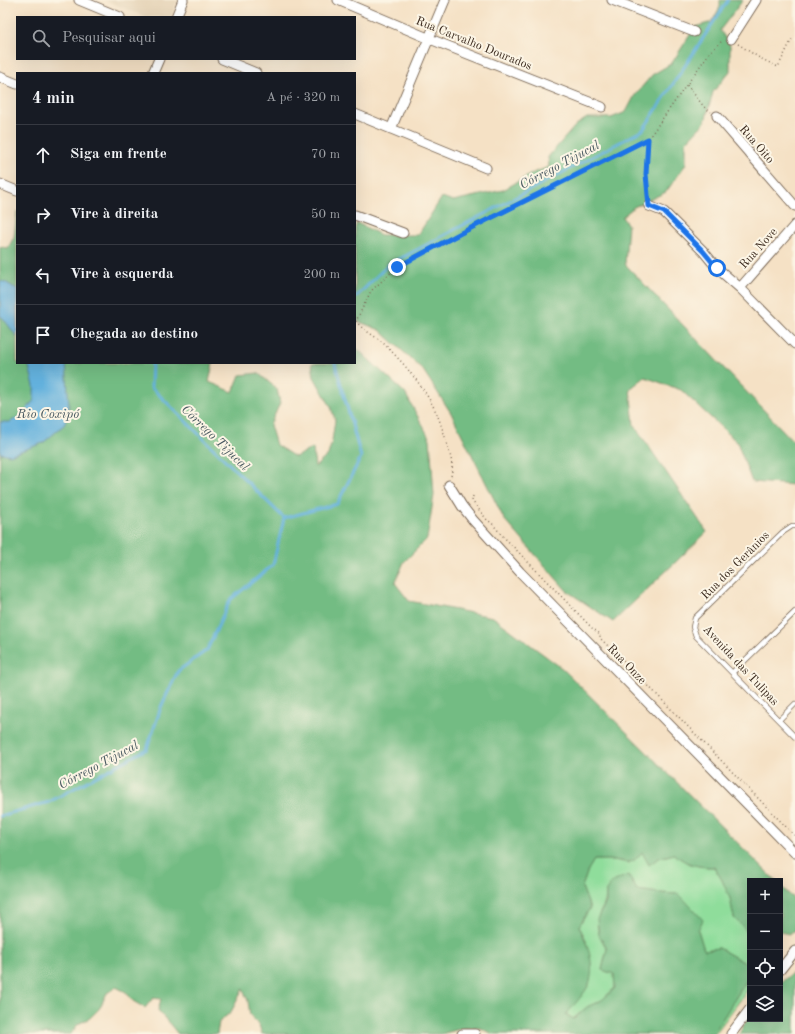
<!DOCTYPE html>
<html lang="pt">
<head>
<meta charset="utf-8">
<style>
  :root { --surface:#171b24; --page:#20242c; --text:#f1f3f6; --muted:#9ea1a6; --line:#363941 }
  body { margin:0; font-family:"Old Standard TT",serif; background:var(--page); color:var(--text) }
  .controls { position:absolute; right:12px; bottom:12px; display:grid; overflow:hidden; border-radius:0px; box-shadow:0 4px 16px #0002 }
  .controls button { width:36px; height:36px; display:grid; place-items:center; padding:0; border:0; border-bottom:1px solid var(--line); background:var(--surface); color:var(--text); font:20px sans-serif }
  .stop { position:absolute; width:12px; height:12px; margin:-9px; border:3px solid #1a73e8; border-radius:50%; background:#fff }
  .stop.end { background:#1a73e8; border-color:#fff; box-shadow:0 1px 4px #0008 }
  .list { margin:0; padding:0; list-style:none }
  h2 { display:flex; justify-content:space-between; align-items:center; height:52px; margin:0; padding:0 16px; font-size:17px }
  h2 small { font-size:13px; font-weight:400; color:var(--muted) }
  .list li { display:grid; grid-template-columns:26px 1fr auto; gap:12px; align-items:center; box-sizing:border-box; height:60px; padding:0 16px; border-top:1px solid var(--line) }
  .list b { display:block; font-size:15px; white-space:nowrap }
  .list em { font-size:13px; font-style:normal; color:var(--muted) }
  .icon { flex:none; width:22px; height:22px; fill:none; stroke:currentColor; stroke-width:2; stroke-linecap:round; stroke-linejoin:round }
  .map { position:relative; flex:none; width:795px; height:1034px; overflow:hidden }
  .search { position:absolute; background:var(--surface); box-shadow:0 4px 16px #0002; left:16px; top:16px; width:340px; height:44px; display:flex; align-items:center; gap:10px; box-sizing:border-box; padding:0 14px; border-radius:0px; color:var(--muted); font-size:15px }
  .panel { position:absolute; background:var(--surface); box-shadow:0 4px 16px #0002; left:16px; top:72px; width:340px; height:292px; border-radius:0px }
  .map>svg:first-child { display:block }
  .built { fill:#e4d1b4 }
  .green { fill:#8fdd9b; stroke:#65845c }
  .forest { fill:#73bc83; stroke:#577350 }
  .water { fill:#63b1dd; stroke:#4f6e7e }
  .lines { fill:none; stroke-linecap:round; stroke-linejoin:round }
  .stream { stroke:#63b1dd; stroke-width:3 }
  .service-casing { stroke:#7c6a58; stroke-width:6 }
  .minor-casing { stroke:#7c6a58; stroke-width:11 }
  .path { stroke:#7c6a58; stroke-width:1.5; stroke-dasharray:1 3; stroke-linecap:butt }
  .service { stroke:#fff; stroke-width:4.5 }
  .minor { stroke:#fff; stroke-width:9 }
  .route { stroke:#1a73e8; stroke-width:5 }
  .labels { text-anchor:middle; stroke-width:4; stroke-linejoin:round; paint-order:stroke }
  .street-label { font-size:12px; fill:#3b2a1e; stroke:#fcf5e5 }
  .water-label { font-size:13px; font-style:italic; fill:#495961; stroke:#fcf5e5 }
</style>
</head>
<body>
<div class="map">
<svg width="795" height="1034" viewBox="0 0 795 1034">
  <rect width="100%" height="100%" fill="#fcf5e5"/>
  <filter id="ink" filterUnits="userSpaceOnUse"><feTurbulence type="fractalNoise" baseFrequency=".025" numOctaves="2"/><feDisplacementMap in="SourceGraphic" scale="8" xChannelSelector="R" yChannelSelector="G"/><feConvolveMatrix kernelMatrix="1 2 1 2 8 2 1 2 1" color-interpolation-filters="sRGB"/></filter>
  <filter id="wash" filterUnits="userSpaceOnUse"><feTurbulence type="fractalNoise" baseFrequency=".012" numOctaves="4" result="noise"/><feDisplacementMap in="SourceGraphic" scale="16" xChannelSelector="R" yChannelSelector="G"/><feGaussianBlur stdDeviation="0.9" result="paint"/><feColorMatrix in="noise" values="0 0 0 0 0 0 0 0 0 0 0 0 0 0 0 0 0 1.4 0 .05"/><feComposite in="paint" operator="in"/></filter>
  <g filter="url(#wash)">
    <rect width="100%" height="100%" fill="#f5e1c5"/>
    <path class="built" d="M 104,0 L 178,0 L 171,17 L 146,17 Z"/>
    <path class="green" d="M 642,851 L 659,858 L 674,854 C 688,865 697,867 714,867 L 722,880 L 730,898 L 734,918 L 746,930 L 750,928 L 750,966 L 719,948 L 704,950 L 698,930 L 679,894 L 659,893 L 637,890 L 628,876 L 606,891 C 606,908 601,906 598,919 C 595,929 602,940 607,949 L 602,970 L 614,974 L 615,988 L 602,1000 L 587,1007 L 573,1019 L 566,1014 L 589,985 L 586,940 L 579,926 L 590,908 L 582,887 L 588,870 L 594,860 L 614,860 L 628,863 Z
      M 750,975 L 750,987 L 715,1034 L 713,1034 Z"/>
    <path class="forest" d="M 720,0 L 743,0 L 720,30 L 730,45 L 730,71 L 713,92 L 705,122 L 686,142 L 686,164 L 666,192 L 634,207 L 622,217 L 628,225 L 625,264 L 795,443 L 795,485 L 752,482 L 737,442 L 681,390 L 645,377 L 630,389 L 634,425 L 707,532 L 613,622 L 567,591 L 504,519 L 451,413 L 423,370 L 380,330 L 355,320 L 355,228 L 357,223 L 381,235 L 418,235 L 442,197 L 453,201 L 503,190 L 533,173 L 549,167 L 548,157 L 576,125 L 587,118 L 611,118 L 626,112 L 635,95 L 652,75 L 672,63 L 695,27 L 712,22 L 720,7 Z
      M 17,211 L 17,363 L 213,363 L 209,382 L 233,392 L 240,375 L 258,373 L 277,389 L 280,403 L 270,425 L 276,445 L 295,457 L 313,448 L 315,467 L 328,455 L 332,441 L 335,420 L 331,407 L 314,377 L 312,363 L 355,363 L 355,347 L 405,393 L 430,439 L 434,495 L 427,539 L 404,562 L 395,583 L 409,601 L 493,617 L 563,669 L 776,881 L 750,881 L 750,928 L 746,930 L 734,918 L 730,898 L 722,880 L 714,867 C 697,867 688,865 674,854 L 659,858 L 649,865 L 642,852 C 631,866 630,862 614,860 C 608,860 601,860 594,860 L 588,870 L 582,887 L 590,908 L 579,926 C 587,943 596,965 589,984 C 586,992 572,1007 566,1015 L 574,1019 L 587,1007 L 602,1000 L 615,988 L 614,974 L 602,970 L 607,949 L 599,935 L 597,919 L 606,902 L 606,891 L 612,882 L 628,875 L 637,890 L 659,893 L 679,894 L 703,920 L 698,930 L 704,950 L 719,948 L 750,966 L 750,975 L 713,1034 L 493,1034 L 481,1028 L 464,1028 L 441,1034 L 262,1034 L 259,1025 L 250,1015 L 248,1001 L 243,989 L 231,1012 L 219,1022 L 217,1034 L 178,1034 L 158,1010 L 161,999 L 153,998 L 145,1008 L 133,1001 L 126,992 L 116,987 L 107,993 L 99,1009 L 90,1018 L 78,1024 L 71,1034 L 0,1034 L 0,247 L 8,248 L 14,237 Z
      M 780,885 L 795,900 L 795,930 L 789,934 L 780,932 Z
      M 795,971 L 795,1034 L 740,1034 L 750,1010 L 750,1019 L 780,1019 L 780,983 Z"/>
    <path class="water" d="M 0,281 L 5,282 L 17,289 L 17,337 L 3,318 L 0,316 Z
      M 28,363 L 66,363 L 69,405 L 65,424 L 43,443 L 10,455 L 0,453 L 0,422 L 10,422 L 23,414 L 34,400 L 34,386 Z"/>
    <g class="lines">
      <path class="stream" d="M 355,298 L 388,265 L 643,130 L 728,0
        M 152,363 L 151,387 L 284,518
        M 0,816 L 49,802 L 147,749 L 161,707 L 178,671 L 207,650 L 230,600 L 273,565 L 284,518 L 337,504 L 361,457 L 335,363"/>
    </g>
  </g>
  <g filter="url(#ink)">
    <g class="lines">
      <g class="service-casing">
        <path id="service" d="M 795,526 L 792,526 L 783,532 L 695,618 L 693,627 L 696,636 L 795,737
          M 733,672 L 795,612
          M 779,720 L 795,704"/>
      </g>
      <g class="minor-casing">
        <path id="minor" d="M 79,0 L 120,17
          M 338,0 L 430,39 L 602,107
          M 612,0 L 694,32
          M 176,17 L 183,0
          M 731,39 L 756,0
          M 222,59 L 256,73
          M 153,73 L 159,59
          M 0,77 L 17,84
          M 355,114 L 486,168
          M 717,116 L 795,206
          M 391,129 L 445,0
          M 0,184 L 17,191
          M 649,206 L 664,212 L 703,251 L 717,268 L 740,288 L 795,344
          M 355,215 L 403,233
          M 740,288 L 795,225
          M 449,485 L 462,506 L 473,520 L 520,572 L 795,853
          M 780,970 L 795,951
          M 462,1034 L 475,1034
          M 731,1034 L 750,1009"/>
      </g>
      <path class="path" d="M 738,44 L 758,57 L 778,67 L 793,37
        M 687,85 L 704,107 L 711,112
        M 648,198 L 646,174 L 648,139 L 710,52 L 722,41
        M 451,476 C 454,463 450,456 447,443 C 443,431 439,417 433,406 C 421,383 401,360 382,342 C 374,335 362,330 356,321 L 371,291 L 397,267 L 461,233 L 648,139
        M 473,496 L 472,501 L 488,521 L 491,522 L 500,533 L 592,628 L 600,634 L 600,638 L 613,651 L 619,652 L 622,659 L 795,836"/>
      <use href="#service" class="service"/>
      <use href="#minor" class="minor"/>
    </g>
  </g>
  <g class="lines" filter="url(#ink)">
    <path class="route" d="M 397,267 L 461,233 L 648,139 L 646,174 L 649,206 L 664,212 L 703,251 L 717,268"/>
  </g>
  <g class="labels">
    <g class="street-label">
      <text transform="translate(474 43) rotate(22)" y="4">Rua Carvalho Dourados</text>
      <text transform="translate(757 144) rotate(49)" y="4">Rua Oito</text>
      <text transform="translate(758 248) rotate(-48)" y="4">Rua Nove</text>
      <text transform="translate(735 565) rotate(-45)" y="4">Rua dos Gerânios</text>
      <text transform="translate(627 664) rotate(46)" y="4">Rua Onze</text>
      <text transform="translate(741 665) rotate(47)" y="4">Avenida das Tulipas</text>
    </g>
    <g class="water-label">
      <text transform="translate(559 164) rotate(-28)" y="5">Córrego Tijucal</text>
      <text x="48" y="418">Rio Coxipó</text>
      <text transform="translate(216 437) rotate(44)" y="5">Córrego Tijucal</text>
      <text transform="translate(98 764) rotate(-28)" y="5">Córrego Tijucal</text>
    </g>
  </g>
</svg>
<div class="controls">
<button>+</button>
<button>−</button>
<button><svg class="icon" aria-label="locate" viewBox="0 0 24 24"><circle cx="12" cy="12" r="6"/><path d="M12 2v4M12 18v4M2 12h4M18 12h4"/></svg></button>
<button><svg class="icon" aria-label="layers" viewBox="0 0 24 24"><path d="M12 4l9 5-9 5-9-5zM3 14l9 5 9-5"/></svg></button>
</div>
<div class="stop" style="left:717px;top:268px"></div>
<div class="stop end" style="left:397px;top:267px"></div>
<div class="search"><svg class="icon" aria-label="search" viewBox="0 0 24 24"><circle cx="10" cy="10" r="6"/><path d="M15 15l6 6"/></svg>Pesquisar aqui</div>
<section class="panel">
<h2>4 min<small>A pé · 320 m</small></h2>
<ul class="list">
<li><svg class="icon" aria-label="ahead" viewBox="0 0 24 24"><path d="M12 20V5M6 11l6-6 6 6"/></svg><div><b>Siga em frente</b></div><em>70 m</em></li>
<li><svg class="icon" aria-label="right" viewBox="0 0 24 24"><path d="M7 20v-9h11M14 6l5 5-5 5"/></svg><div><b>Vire à direita</b></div><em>50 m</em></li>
<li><svg class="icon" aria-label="left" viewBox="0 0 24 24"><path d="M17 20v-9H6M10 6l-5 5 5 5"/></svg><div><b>Vire à esquerda</b></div><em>200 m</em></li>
<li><svg class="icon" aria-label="arrive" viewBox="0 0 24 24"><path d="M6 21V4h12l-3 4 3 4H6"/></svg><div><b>Chegada ao destino</b></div></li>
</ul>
</section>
</div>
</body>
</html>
